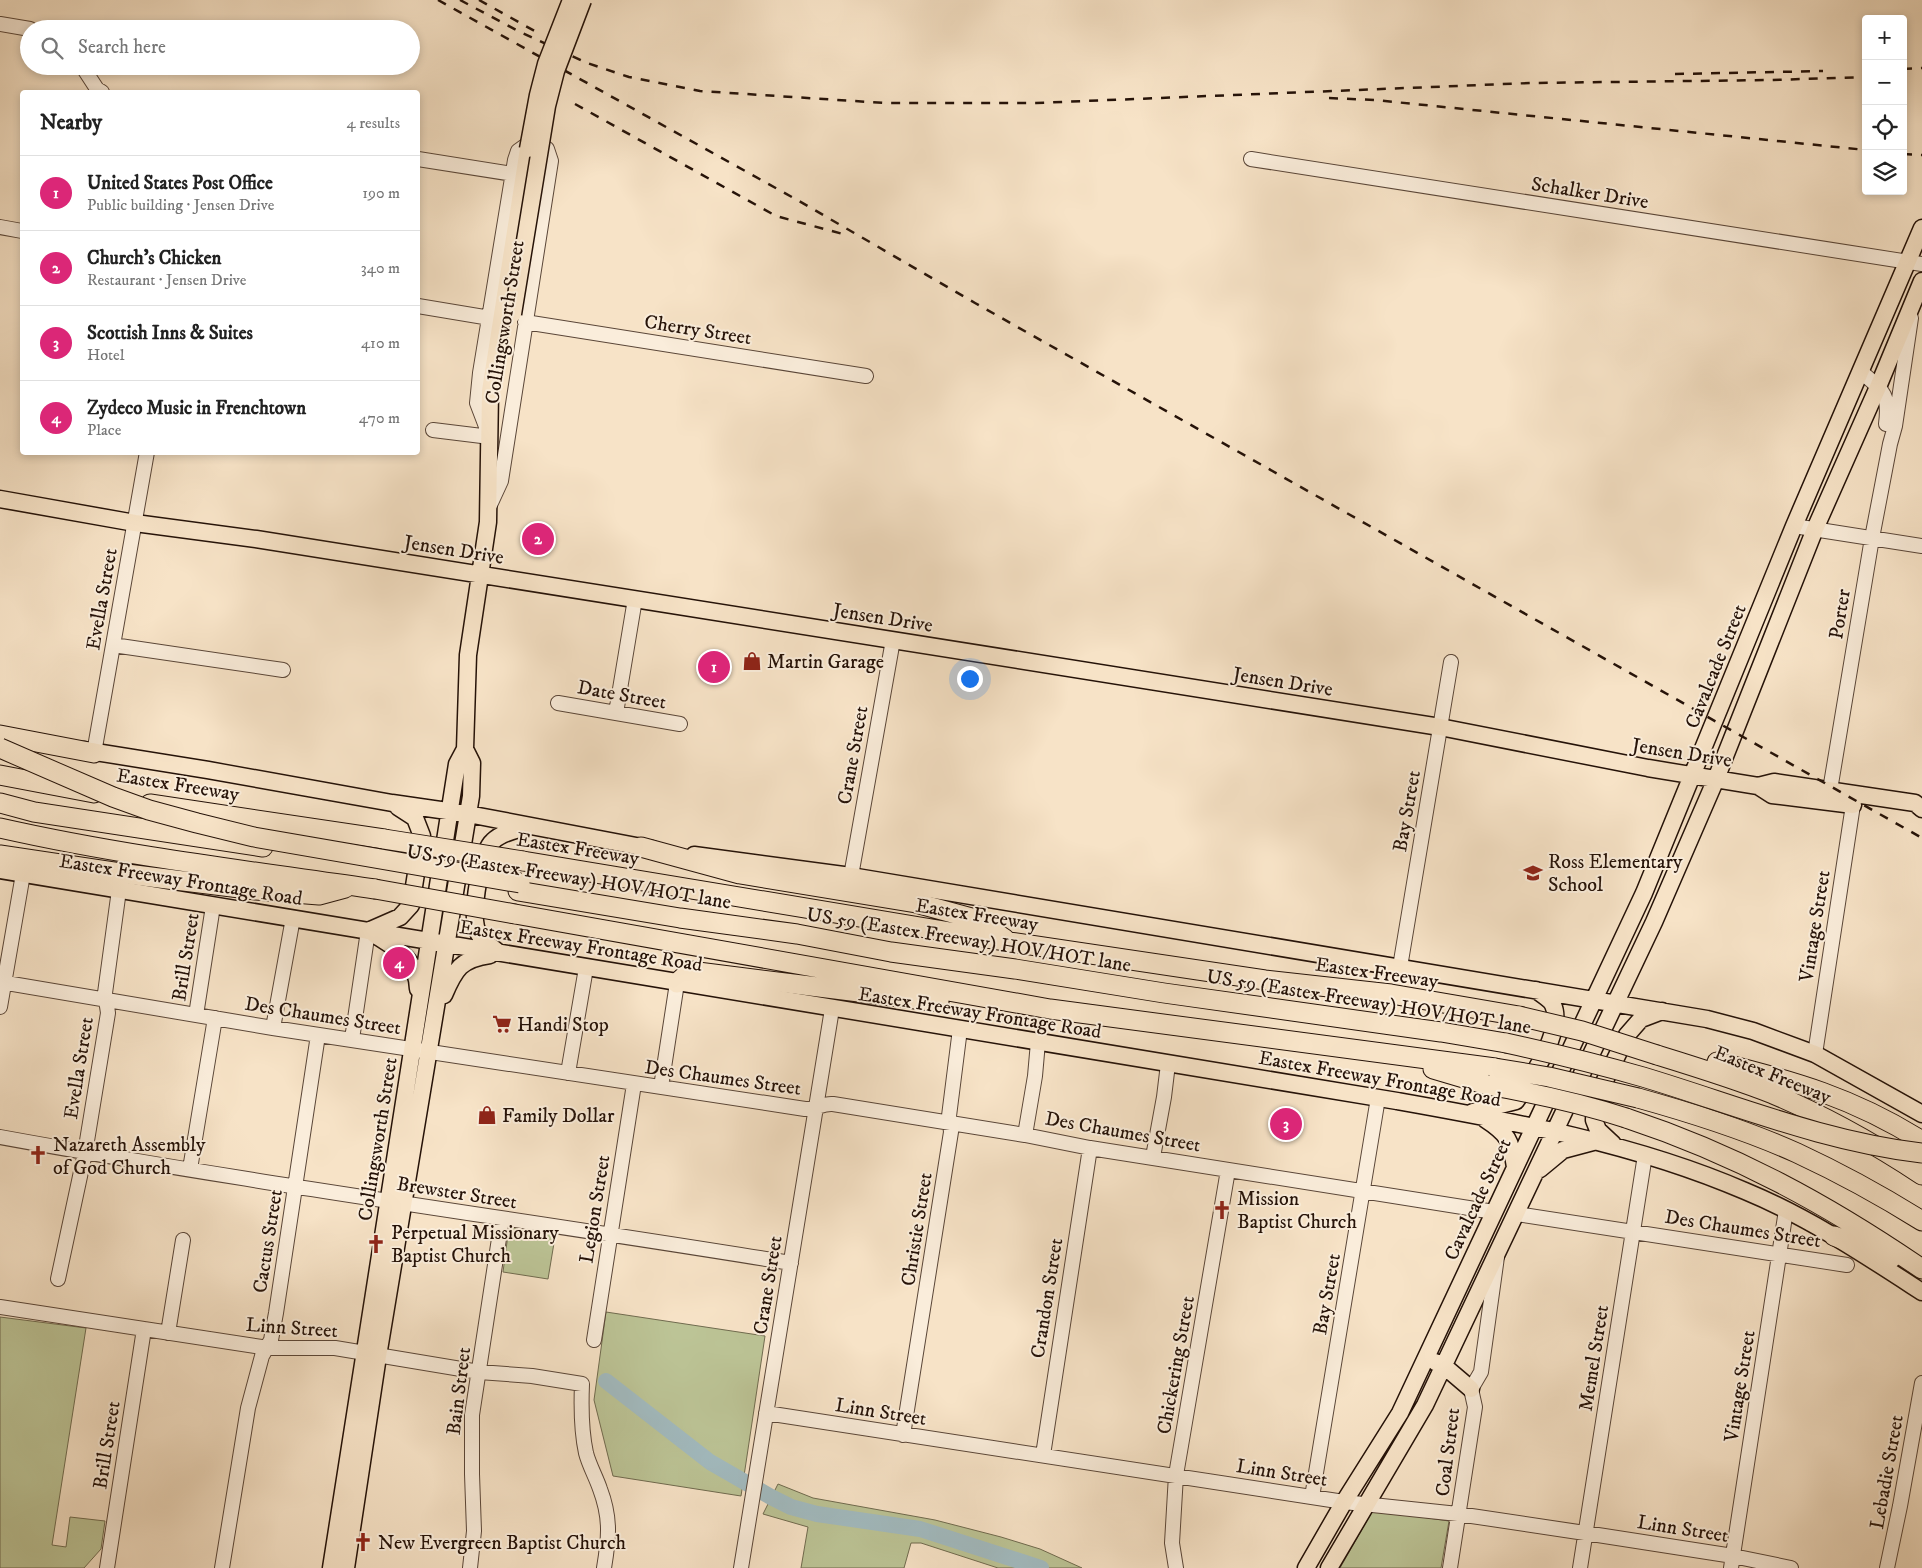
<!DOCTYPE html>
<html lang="en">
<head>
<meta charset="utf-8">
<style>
  :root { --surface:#fff; --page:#f6f6f6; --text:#222; --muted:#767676; --line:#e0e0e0; --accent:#db2777 }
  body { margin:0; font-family:"IM FELL DW Pica",serif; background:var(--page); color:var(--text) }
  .controls { position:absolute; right:15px; top:15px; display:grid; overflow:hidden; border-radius:5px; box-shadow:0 2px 8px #0003 }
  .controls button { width:45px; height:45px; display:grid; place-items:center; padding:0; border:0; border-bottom:1px solid var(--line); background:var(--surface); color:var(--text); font:25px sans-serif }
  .you { position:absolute; left:969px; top:678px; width:18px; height:18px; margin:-12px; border:4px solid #fff; border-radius:50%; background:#1a73e8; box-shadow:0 0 0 8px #1a73e833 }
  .badge { display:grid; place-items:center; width:32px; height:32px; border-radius:50%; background:var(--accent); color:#fff; font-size:16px; font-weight:700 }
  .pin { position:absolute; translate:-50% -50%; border:2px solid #fff; box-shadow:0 1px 5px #0006 }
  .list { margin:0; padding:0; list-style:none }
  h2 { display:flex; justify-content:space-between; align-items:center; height:65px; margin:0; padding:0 20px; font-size:21px }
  h2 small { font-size:16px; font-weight:400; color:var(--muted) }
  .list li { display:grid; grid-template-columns:32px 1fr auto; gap:15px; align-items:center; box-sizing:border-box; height:75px; padding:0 20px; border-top:1px solid var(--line) }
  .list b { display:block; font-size:19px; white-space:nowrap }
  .list p { margin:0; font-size:16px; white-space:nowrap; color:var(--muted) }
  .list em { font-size:16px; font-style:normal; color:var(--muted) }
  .icon { flex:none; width:28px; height:28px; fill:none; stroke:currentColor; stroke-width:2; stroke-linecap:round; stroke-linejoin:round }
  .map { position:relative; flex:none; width:1922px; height:1568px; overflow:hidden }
  .search { position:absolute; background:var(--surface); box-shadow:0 2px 8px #0003; left:20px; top:20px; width:400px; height:55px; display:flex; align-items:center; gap:12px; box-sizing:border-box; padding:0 18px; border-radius:28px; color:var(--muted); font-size:19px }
  .panel { position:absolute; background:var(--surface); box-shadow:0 2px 8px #0003; left:20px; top:90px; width:400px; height:365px; border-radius:5px }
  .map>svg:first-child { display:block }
  .green { fill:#bcc496; stroke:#706b4f }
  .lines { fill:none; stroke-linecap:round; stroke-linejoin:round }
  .river { stroke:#a2bbc0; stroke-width:16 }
  .minor-casing { stroke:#5a4638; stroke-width:16 }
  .major-casing { stroke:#251208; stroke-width:19 }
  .highway-casing { stroke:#251208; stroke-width:21 }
  .minor { stroke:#faeddb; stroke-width:14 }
  .major { stroke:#f7e3c7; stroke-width:16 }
  .highway { stroke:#f7e3c7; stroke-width:19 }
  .rail { stroke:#251208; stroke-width:2.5; stroke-dasharray:9 9; stroke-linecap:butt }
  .major-bridge-casing { stroke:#251208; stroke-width:19; stroke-linecap:butt }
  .highway-bridge-casing { stroke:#251208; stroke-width:21; stroke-linecap:butt }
  .major-bridge { stroke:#f7e3c7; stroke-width:16 }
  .highway-bridge { stroke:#f7e3c7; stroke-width:19 }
  .labels { text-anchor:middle; stroke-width:4; stroke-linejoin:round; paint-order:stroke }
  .street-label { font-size:20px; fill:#251208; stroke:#faeddb }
  .poi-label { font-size:20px; fill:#251208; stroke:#faeddb; text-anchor:start }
</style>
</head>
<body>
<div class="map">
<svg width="1922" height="1568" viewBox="0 0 1922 1568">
  <rect width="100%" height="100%" fill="#f7e3c7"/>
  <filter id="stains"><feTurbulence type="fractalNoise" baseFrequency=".004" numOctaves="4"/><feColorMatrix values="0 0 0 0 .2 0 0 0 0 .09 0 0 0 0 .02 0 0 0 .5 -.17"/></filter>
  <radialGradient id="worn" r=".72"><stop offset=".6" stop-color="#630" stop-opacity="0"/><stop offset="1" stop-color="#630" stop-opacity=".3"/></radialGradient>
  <path class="green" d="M 514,1224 L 556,1231 L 548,1279 L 503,1272 L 509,1227 Z
    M 606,1312 L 765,1336 L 741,1496 L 613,1476 L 594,1400 Z
    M 0,1317 L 86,1328 L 52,1545 L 66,1547 L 70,1517 L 105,1521 L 101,1549 L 84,1568 L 0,1568 Z
    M 778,1484 L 813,1498 L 935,1520 L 1001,1537 L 1040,1549 L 1082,1568 L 998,1568 L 921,1543 L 911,1543 L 904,1568 L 801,1568 L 808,1527 L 763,1514 Z
    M 1373,1510 L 1449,1521 L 1441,1568 L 1340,1568 Z"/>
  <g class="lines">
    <path class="river" d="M 606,1381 L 710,1462 L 771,1497 L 791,1507 L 817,1514 L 920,1529 L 1041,1568"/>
    <g class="minor-casing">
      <path id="minor" d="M 0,24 L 30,29
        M 82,66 L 97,89 L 102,92
        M 418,159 L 513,174
        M 1251,159 L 1922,264
        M 0,227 L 22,231
        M 418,306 L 490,318
        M 525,322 L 866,376
        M 1860,371 C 1882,390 1890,393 1886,424
        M 433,430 L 490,437 L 477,403 L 480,373 L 515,160 L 518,151 L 525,146 L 547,149 L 551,161 L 501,481 L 489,507
        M 1794,526 L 1922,546
        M 113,645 L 283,670
        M 558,703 L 680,724
        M 616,713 L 635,599
        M 94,753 L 147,452
        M 1830,790 L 1872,538 L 1890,444 L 1895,426 L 1911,318
        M 851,876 L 893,640
        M 1400,967 L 1451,662
        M 0,982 L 273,1028 L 805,1109 C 816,1109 823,1103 833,1104 L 1025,1135 L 1090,1148 L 1494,1212
        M 0,1007 L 23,874
        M 196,1015 L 213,906
        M 273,1028 L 293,918
        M 352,1039 L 368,931
        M 1815,1054 L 1853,805
        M 568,1073 L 586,968
        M 661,1087 L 677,983
        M 1025,1135 L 1035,1076 L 1038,1042
        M 0,1137 C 262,1185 527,1220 791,1263
        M 1153,1157 L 1164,1097 L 1168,1064
        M 190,1169 L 215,1018
        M 1517,1214 L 1847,1265
        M 58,1279 L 85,1153 L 108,1013 L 105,993 L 119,890
        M 0,1307 L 268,1348 L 335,1348 L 479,1372 L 532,1376 L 582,1384 C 581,1408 581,1430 586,1453 C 589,1465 596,1477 600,1489 C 611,1518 609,1538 604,1568
        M 168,1333 L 183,1240
        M 594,1340 L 634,1084
        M 766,1413 L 1344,1502 L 1458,1514 L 1585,1533 L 1733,1556 L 1791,1568
        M 903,1435 L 951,1132 L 949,1116 L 960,1029
        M 1043,1455 L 1090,1148
        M 1312,1497 L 1378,1098
        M 107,1568 L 144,1329
        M 222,1568 L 248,1408 L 262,1356 L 271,1340 L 276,1313 L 318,1035
        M 470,1568 L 474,1531 L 472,1474 L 472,1415 L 502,1219
        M 741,1568 L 832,1009
        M 1176,1568 L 1172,1543 L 1176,1475 L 1228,1170
        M 1450,1568 L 1475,1407 L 1471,1389 L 1481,1372 L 1497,1257
        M 1580,1568 L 1645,1155
        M 1731,1568 L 1786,1210
        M 1887,1568 L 1900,1506 L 1922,1383"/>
    </g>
    <g class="major-casing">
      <path id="major" d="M 0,499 L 135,523 L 256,539 L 1440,727 L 1648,768 L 1758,786 L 1774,782 L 1915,803 L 1922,809
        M 83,750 L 208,770 L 392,803 L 468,814 L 652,849
        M 1758,786 L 1772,795 L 1853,805
        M 694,855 L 851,876 L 1707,1019 L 1753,1031 L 1815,1054 L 1922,1114
        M 0,870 L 1397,1101 C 1515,1122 1634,1143 1745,1191 C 1808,1217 1865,1255 1922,1292
        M 368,931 L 400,917 L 411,905 L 422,836 L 415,818 L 398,807
        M 375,935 C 397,949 417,959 418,989
        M 498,952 C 489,945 479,939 476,927 C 472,910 480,852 493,841 C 502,832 517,830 529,826
        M 444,995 C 455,969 461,959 490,955
        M 1473,1112 L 1516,1101 C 1529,1081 1565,1030 1553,1005 C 1551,1000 1541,994 1536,990
        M 1485,1119 C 1508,1134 1511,1140 1515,1167
        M 1613,1144 L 1598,1130 L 1594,1120 L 1595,1101 L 1627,1035 L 1641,1019 L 1662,1011
        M 1540,1169 L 1563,1150 L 1593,1142
        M 1435,1362 L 1444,1366 L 1471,1389
        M 331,1568 L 457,764 L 465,749
        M 346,1568 L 378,1356 L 471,796 L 472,763 L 465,749 L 468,655 L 488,522 L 490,391 L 528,149
        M 1306,1568 L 1344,1502 L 1400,1413 L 1644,893 L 1794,526 L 1922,228
        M 1329,1568 L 1425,1405 L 1654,922 L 1716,779 L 1815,529 L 1878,387 L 1922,281"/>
    </g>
    <g class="highway-casing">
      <path id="highway" d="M 0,735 L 94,753
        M 0,775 L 94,793
        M 0,803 L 34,812 L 263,847
        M 150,804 L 384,839
        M 0,828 C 124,856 250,871 375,889
        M 641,847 L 740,874 L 916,903 L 975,919 L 1005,939
        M 0,855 L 127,874 L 256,890 L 319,895 L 345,888
        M 523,861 L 1010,942 L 1265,980 L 1391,994 L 1519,1016
        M 518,891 L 680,918 L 797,934 L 891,952 L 1015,969 L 1164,993 L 1441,1032 L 1506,1043
        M 515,914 L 1050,1009 L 1495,1068
        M 677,983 L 690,971 L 939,1002
        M 1657,1055 C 1696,1067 1735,1079 1773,1094 C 1825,1116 1875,1144 1922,1175
        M 1717,1062 C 1794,1081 1854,1098 1922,1141
        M 1433,1069 L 1487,1085
        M 1638,1098 C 1692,1113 1746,1130 1797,1153 C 1840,1173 1882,1196 1922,1221
        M 1626,1118 C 1735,1154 1827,1204 1922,1269
        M 1834,1236 L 1892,1258"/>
    </g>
    <use href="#minor" class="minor"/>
    <use href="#major" class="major"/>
    <use href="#highway" class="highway"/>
    <path class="rail" d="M 438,0 L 799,201 L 975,303 L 1922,838
      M 460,0 L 518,31 L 587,63 L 629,77 L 700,91 L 885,103 L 1036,103 L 1530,83 L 1772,80 L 1866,77
      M 479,0 L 540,34
      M 1903,69 L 1922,68
      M 1675,74 L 1823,71
      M 1329,98 L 1375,100 L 1866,150
      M 575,104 L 776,216 L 843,234
      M 1903,154 L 1922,155"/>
    <g class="major-bridge-casing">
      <path id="major-bridge" d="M 528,149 L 538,95 L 546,64 L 571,0
        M 513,314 L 547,106 L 556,71 L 583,0"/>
    </g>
    <g class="highway-bridge-casing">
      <path id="highway-bridge" d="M 0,748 L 113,797 L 149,810 L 197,823 L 254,837 L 520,883
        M 384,839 L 523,861
        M 375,889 L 515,914
        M 1519,1016 L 1582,1031 L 1657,1055
        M 1506,1043 C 1552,1053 1598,1064 1643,1077 C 1736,1105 1825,1142 1922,1153
        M 1495,1068 L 1549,1077 L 1638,1098
        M 1487,1085 C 1534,1093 1580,1103 1626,1118"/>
    </g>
    <use href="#major-bridge" class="major-bridge"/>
    <use href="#highway-bridge" class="highway-bridge"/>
  </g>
  <defs>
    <g id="shop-bare" transform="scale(1.5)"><path d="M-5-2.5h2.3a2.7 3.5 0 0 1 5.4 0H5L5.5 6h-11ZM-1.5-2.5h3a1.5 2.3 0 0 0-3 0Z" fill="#8f2418" stroke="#faeddb" stroke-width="2.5" paint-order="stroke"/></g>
    <g id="school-bare" transform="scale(1.5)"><path d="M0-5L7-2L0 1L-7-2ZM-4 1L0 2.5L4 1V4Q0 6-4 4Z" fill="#8f2418" stroke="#faeddb" stroke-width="2.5" paint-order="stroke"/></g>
    <g id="supermarket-bare" transform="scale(1.5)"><path d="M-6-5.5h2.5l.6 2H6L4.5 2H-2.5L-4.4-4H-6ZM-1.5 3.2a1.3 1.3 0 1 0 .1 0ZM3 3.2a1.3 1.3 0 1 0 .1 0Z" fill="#8f2418" stroke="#faeddb" stroke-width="2.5" paint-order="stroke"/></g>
    <g id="church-bare" transform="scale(1.5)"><path d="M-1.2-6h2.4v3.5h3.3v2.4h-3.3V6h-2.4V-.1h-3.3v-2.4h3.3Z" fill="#8f2418" stroke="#faeddb" stroke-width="2.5" paint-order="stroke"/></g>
  </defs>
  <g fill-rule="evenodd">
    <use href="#shop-bare" x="752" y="661"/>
    <use href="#school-bare" x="1533" y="873"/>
    <use href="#supermarket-bare" x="502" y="1024"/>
    <use href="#shop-bare" x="487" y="1115"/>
    <use href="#church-bare" x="38" y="1155"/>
    <use href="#church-bare" x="1222" y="1210"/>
    <use href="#church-bare" x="376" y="1244"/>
    <use href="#church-bare" x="363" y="1542"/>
  </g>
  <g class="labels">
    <g class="street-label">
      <text transform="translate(1590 192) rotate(9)" y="7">Schalker Drive</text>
      <text transform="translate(504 322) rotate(-81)" y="7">Collingsworth Street</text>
      <text transform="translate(698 329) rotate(9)" y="7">Cherry Street</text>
      <text transform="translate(454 549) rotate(9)" y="7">Jensen Drive</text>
      <text transform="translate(101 599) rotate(-80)" y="7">Evella Street</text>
      <text transform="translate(1839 614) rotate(-81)" y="7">Porter</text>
      <text transform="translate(883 617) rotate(9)" y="7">Jensen Drive</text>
      <text transform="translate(1715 666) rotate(-68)" y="7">Cavalcade Street</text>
      <text transform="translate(1283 681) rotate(9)" y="7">Jensen Drive</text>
      <text transform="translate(622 694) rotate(10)" y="7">Date Street</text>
      <text transform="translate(1682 752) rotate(9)" y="7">Jensen Drive</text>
      <text transform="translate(852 755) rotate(-80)" y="7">Crane Street</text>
      <text transform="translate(178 784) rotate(9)" y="7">Eastex Freeway</text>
      <text transform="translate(1406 811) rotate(-80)" y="7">Bay Street</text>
      <text transform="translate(578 848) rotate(9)" y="7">Eastex Freeway</text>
      <text transform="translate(569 876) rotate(9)" y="7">US 59 (Eastex Freeway) HOV/HOT lane</text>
      <text transform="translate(181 879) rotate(9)" y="7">Eastex Freeway Frontage Road</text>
      <text transform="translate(977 914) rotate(9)" y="7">Eastex Freeway</text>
      <text transform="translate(1814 926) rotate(-81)" y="7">Vintage Street</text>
      <text transform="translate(969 939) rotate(9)" y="7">US 59 (Eastex Freeway) HOV/HOT lane</text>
      <text transform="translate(581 945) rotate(9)" y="7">Eastex Freeway Frontage Road</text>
      <text transform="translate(185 957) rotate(-81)" y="7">Brill Street</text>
      <text transform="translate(1377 972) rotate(8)" y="7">Eastex Freeway</text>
      <text transform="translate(1369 1001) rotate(9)" y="7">US 59 (Eastex Freeway) HOV/HOT lane</text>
      <text transform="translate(980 1012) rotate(9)" y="7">Eastex Freeway Frontage Road</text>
      <text transform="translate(323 1015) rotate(9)" y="7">Des Chaumes Street</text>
      <text transform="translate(78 1068) rotate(-81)" y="7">Evella Street</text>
      <text transform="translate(1773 1074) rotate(22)" y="7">Eastex Freeway</text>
      <text transform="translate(723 1077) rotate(8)" y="7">Des Chaumes Street</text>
      <text transform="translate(1380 1078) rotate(10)" y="7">Eastex Freeway Frontage Road</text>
      <text transform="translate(1123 1131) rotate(10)" y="7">Des Chaumes Street</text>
      <text transform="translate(377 1139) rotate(-81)" y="7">Collingsworth Street</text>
      <text transform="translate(457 1192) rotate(9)" y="7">Brewster Street</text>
      <text transform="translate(1477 1199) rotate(-65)" y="7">Cavalcade Street</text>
      <text transform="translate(594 1209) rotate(-81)" y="7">Legion Street</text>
      <text transform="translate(1743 1228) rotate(9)" y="7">Des Chaumes Street</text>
      <text transform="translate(916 1229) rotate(-81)" y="7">Christie Street</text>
      <text transform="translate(267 1241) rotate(-81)" y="7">Cactus Street</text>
      <text transform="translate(767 1285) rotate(-81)" y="7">Crane Street</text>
      <text transform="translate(1326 1294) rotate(-80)" y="7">Bay Street</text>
      <text transform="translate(1046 1298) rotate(-81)" y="7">Crandon Street</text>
      <text transform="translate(292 1327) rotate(4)" y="7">Linn Street</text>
      <text transform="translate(1593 1358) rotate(-81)" y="7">Memel Street</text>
      <text transform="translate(1175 1365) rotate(-80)" y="7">Chickering Street</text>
      <text transform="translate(1739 1386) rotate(-81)" y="7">Vintage Street</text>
      <text transform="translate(458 1391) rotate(-83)" y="7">Bain Street</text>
      <text transform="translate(881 1411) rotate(9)" y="7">Linn Street</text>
      <text transform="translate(106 1445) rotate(-81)" y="7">Brill Street</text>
      <text transform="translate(1447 1452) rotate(-83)" y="7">Coal Street</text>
      <text transform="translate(1282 1472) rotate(9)" y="7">Linn Street</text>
      <text transform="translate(1886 1472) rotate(-80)" y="7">Lebadie Street</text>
      <text transform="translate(1683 1528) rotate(9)" y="7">Linn Street</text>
    </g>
    <g class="poi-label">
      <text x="767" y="668">Martin Garage</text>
      <text x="1548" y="868">Ross Elementary<tspan x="1548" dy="23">School</tspan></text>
      <text x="517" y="1031">Handi Stop</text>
      <text x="502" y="1122">Family Dollar</text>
      <text x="53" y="1151">Nazareth Assembly<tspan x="53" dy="23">of God Church</tspan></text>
      <text x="1237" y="1205">Mission<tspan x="1237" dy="23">Baptist Church</tspan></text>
      <text x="391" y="1239">Perpetual Missionary<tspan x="391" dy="23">Baptist Church</tspan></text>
      <text x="378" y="1549">New Evergreen Baptist Church</text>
    </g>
  </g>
  <rect width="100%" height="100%" filter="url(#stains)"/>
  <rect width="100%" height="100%" fill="url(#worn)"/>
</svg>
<div class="controls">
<button>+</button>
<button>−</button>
<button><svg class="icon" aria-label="locate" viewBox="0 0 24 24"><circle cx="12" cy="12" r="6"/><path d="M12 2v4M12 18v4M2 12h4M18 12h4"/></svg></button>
<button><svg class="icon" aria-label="layers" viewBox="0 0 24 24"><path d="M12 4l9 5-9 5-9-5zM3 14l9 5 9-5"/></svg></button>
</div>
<div class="you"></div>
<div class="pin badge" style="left:714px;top:667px">1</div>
<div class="pin badge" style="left:538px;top:539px">2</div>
<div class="pin badge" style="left:1286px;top:1124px">3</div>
<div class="pin badge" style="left:399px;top:963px">4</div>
<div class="search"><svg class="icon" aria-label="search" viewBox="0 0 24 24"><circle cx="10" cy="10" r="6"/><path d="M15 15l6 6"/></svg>Search here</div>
<section class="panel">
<h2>Nearby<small>4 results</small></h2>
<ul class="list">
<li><span class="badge">1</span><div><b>United States Post Office</b><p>Public building · Jensen Drive</p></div><em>190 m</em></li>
<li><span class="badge">2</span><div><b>Church's Chicken</b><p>Restaurant · Jensen Drive</p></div><em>340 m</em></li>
<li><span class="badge">3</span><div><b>Scottish Inns &amp; Suites</b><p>Hotel</p></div><em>410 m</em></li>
<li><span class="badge">4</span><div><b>Zydeco Music in Frenchtown</b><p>Place</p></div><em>470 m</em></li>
</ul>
</section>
</div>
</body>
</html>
